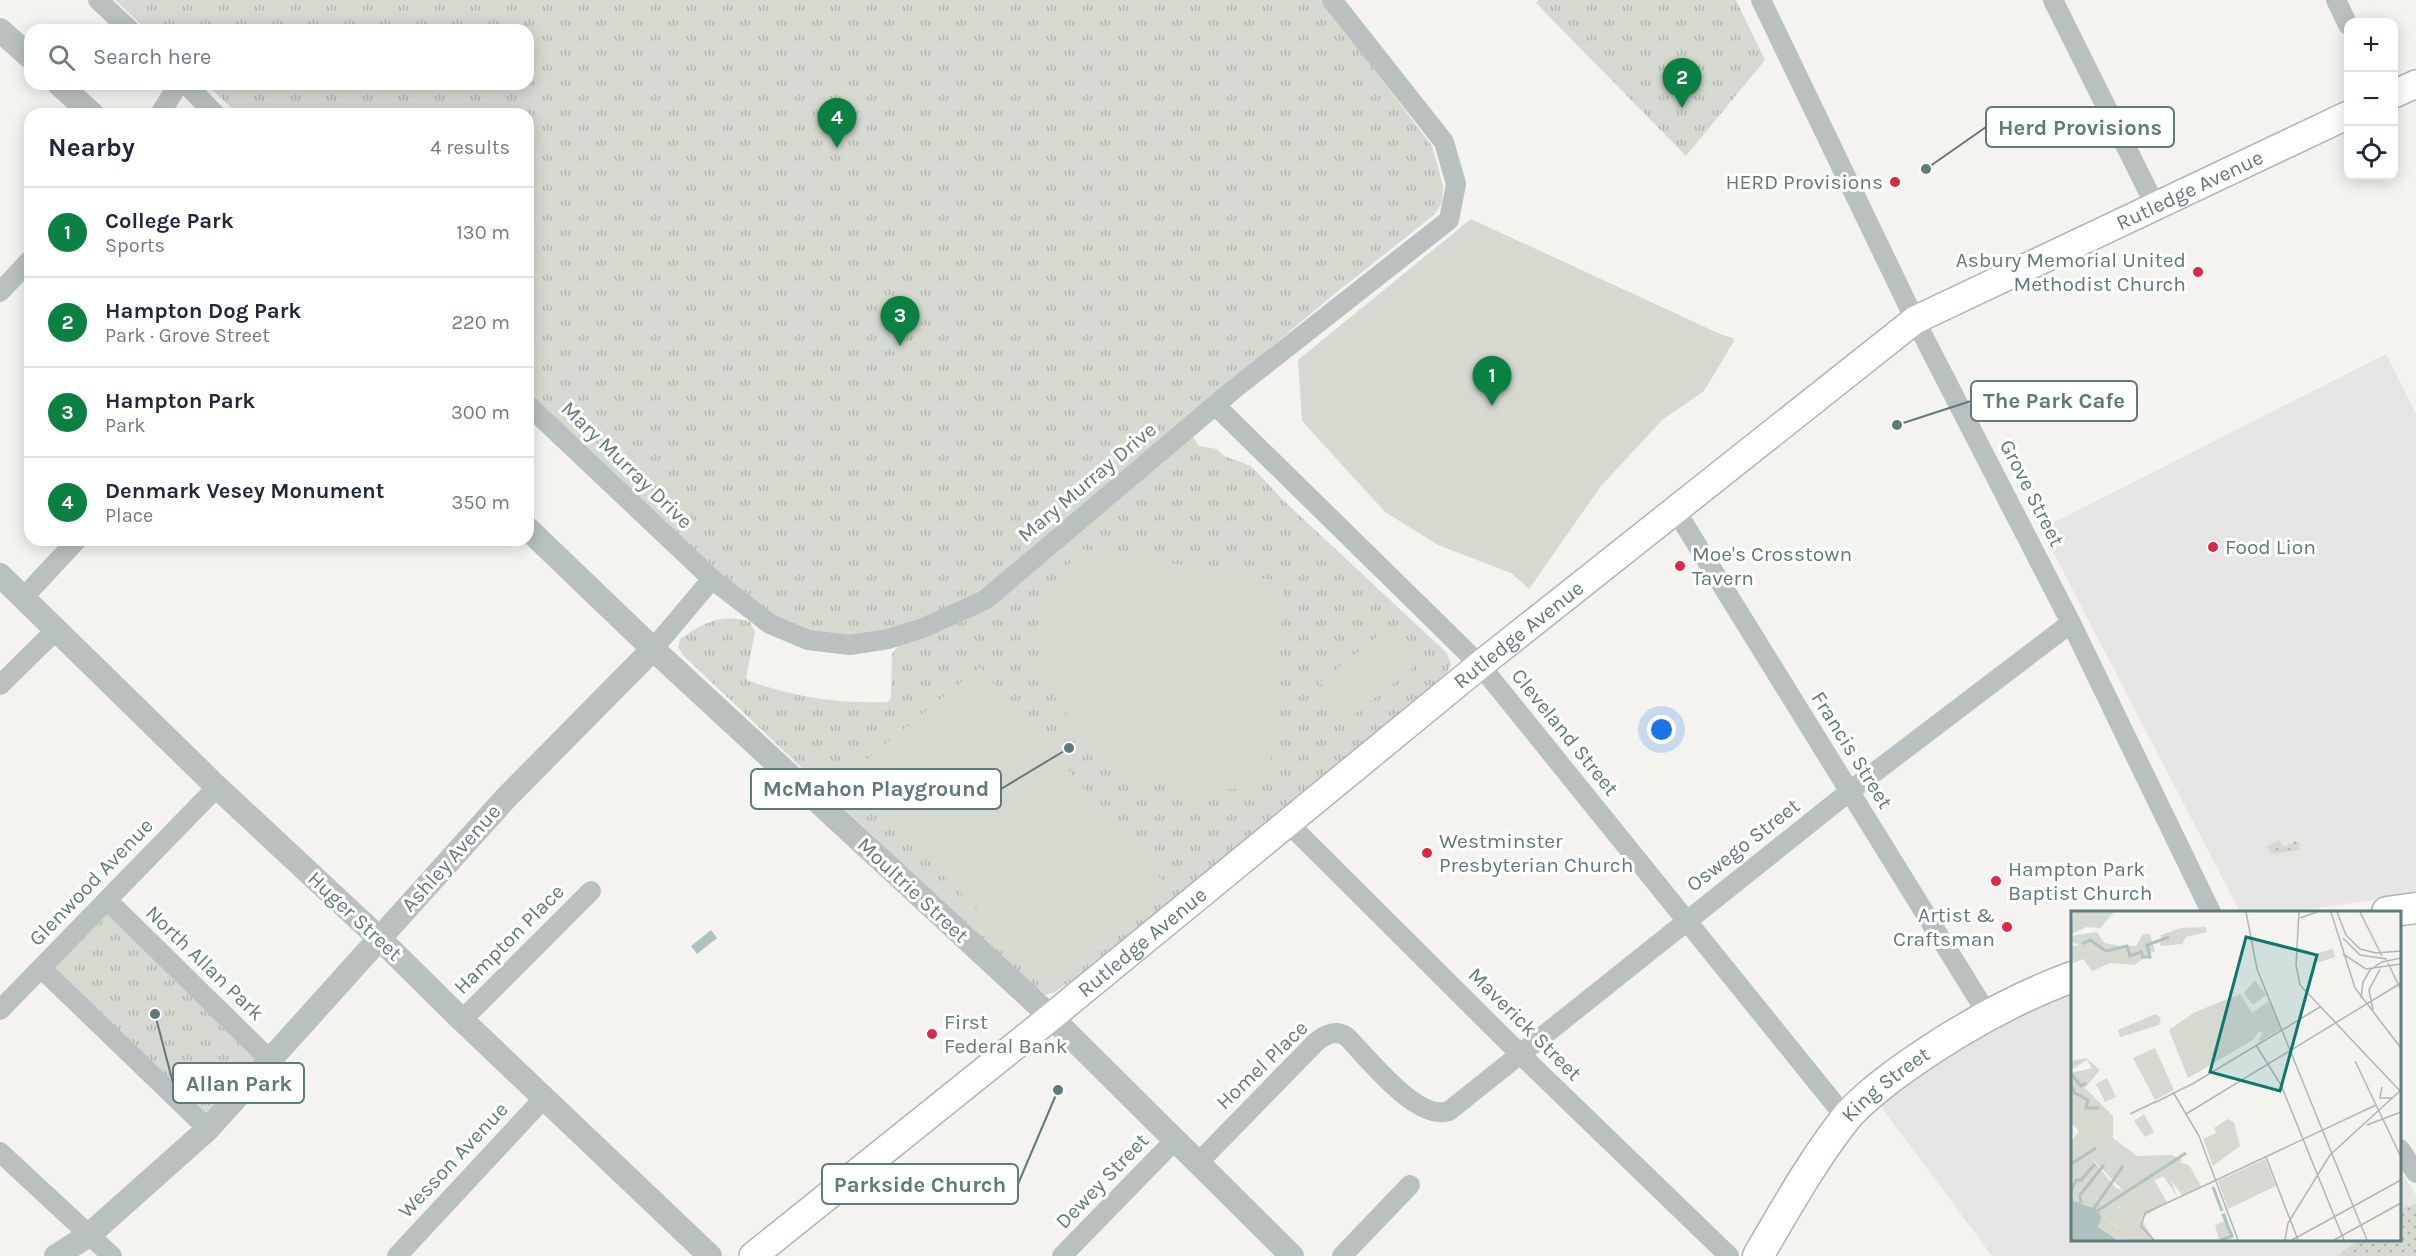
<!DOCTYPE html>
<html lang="en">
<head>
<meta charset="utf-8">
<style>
  :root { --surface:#fff; --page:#f6f6f7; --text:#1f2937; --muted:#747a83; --line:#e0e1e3; --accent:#0b8043 }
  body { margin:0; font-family:Karla,sans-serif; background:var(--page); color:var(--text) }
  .controls { position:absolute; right:18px; top:18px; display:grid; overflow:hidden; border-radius:12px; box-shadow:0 3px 15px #0003 }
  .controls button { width:54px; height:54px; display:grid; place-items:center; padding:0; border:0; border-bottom:2px solid var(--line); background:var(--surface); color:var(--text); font:30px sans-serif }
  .you { position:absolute; left:1662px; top:730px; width:21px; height:21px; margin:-15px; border:4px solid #fff; border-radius:50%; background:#1a73e8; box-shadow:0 0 0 9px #1a73e833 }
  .badge { display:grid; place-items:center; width:39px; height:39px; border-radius:50%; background:var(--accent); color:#fff; font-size:20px; font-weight:700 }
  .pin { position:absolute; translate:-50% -50px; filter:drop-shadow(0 2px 3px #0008) }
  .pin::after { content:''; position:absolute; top:32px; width:21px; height:18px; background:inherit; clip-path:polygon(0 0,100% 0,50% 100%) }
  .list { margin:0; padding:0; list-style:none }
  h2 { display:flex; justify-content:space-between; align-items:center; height:78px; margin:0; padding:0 24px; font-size:26px }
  h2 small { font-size:20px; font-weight:400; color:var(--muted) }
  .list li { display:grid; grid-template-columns:39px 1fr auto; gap:18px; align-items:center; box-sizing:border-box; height:90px; padding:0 24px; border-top:2px solid var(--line) }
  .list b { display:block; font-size:22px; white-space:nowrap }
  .list p { margin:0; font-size:20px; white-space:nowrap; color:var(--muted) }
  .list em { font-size:20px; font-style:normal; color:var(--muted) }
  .icon { flex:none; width:33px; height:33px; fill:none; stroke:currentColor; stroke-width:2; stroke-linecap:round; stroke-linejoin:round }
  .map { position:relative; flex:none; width:2416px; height:1256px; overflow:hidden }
  .search { position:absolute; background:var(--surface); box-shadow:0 3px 15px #0003; left:24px; top:24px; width:510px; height:66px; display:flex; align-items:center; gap:15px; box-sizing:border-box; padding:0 21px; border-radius:18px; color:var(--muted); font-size:22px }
  .panel { position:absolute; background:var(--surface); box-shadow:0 3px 15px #0003; left:24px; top:108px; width:510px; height:438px; border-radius:18px }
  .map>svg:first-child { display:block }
  .built { fill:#e5e5e4 }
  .grass { fill:url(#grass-dots) }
  .park { fill:url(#park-tufts) }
  .pitch { fill:#d6d9d0 }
  .water { fill:#afc2c0 }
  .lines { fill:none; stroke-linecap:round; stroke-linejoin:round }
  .secondary-casing { stroke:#adb6b7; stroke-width:30 }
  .primary-casing { stroke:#acb4b5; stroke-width:33 }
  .minor { stroke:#b8c0c0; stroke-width:20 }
  .tertiary { stroke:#b8c0c0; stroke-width:24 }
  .secondary { stroke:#fff; stroke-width:27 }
  .primary { stroke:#fff; stroke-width:30 }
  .poi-dot { fill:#dc2843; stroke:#fff; stroke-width:2 }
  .labels { text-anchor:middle; stroke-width:6; stroke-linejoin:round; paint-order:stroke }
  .poi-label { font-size:21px; fill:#60797a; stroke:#fff; text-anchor:start }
  .street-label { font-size:21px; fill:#60797a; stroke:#fff }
  .inset-river { fill:none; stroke:#afc2c0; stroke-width:3 }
  .inset-road { fill:none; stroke:#acb7b6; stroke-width:1.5 }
  .view { fill:#0f766e; fill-opacity:0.15; stroke:#0f766e; stroke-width:3 }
  .inset-edge { fill:none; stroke:#60797a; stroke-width:3 }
  .leader { fill:none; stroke:#60797a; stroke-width:2 }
  .callout-dot { fill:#60797a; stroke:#fff; stroke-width:2 }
  .callout { fill:#fff; stroke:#60797a; stroke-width:2 }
  .callout-label { font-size:22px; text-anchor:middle; font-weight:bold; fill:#60797a }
</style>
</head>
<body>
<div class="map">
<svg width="2416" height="1256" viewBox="0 0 2416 1256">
  <defs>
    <pattern id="grass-dots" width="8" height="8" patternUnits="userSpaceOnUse" patternTransform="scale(1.5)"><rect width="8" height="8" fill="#d6d9d0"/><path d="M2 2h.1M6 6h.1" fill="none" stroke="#b1b5ae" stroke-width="1.8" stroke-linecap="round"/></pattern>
    <pattern id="park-tufts" width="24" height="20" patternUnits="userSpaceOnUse" patternTransform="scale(1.5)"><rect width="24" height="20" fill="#d6d9d0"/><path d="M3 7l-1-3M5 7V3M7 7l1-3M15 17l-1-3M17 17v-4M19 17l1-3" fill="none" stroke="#b1b5ae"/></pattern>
  </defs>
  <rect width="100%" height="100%" fill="#f4f3f0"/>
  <path class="built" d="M 2386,354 L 2416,414 L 2416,894 L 2288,912 L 2240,912 L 2041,529 Z
    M 2072,990 L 2072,1240 L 2400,1240 L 2400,1170 L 2416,1195 L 2416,1256 L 1992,1256 L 1876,1100 L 1983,1029 Z"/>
  <path class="grass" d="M 2279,840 L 2283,847 L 2296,841 L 2299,842 L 2300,847 L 2298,850 L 2272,854 L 2267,847 Z
    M 2416,1204 L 2416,1256 L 2337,1256 L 2358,1240 L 2400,1240 L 2400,1209 Z"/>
  <path class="park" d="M 115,0 L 1321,0 L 1432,146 L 1443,185 L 1442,203 L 1434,215 L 1327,300 L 980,594 C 931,621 868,645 811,631 C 750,616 689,549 645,506 C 606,468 567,430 528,391 L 528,114 L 238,114 L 206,84 L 528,84 L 528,30 L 147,30 Z
    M 1539,0 L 1736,0 L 1765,60 L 1686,156 L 1536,3 Z
    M 1193,437 L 1199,446 L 1217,449 L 1224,456 L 1251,466 L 1284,501 L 1447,653 L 1451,664 L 1445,677 L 1074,979 L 1055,992 L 1046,995 L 1035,990 L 683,655 L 678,647 L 681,638 C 704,623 722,612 750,622 L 755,632 L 746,678 L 749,681 C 795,697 839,704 888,702 L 891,698 L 892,654 L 899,645 L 956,623 L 1180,443 Z
    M 107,908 L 260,1059 L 207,1120 L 49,969 Z"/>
  <path class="pitch" d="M 1471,219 L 1720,334 L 1733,338 L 1734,341 L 1704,391 L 1662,420 L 1601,486 L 1529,589 L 1511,573 L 1438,545 L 1385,512 L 1302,421 L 1298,360 Z
    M 1083,549 L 1274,580 L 1284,588 L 1270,776 L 1239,789 L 1184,791 L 1130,773 L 1086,745 L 1048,686 L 1036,638 L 1048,588 Z
    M 1385,630 L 1414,667 L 1350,718 L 1320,682 Z
    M 980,667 L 1164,882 L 1064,967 L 1051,975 L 1041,975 L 858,789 L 855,773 L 861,764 Z"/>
  <path class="water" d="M 711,930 L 717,938 L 697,954 L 691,946 Z"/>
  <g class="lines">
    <g class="secondary-casing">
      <g id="secondary">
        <path d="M 2394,94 L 2416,84"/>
        <path id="s1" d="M 753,1256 L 1051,1017 L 1480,665 L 1915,320 L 2348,115"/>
      </g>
    </g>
    <g class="primary-casing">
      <g id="primary">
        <path d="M 2387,912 L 2416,908"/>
        <path id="s2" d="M 1758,1256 C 1785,1210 1812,1161 1846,1118 C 1860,1101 1880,1086 1897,1073 C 1951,1034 2010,1000 2072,977"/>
      </g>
    </g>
    <path class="minor" d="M 98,0 L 130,30
      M 1761,0 L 1915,320 L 2071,623 L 2211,912
      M 2053,0 L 2156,207
      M 2336,0 L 2348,25
      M 186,84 L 215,114
      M 160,114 L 173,93 L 173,84
      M 0,292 L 30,260
      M 528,405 L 712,579 L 770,624 L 808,640 L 850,645 L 888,639 L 923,628 L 985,600 L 1233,390 L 1449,220 L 1456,184 L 1444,142 L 1332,0
      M 1215,405 L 1480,665 L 1846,1118
      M 1676,511 L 1988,1015
      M 23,598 L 77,540
      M 653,649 L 712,579
      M 0,685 L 56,630
      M 1289,824 L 1520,1054 L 1729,1256
      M 107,900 L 269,1059
      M 41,968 L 208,1129
      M 0,1010 L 217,787
      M 462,1020 L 591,891
      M 2400,1149 L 2416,1173
      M 0,1152 L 112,1256
      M 1198,1163 L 1316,1042 C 1326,1034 1336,1029 1347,1037 C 1368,1058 1417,1122 1449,1111 L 1850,791 L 2071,623
      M 397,1256 L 545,1097
      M 1062,1256 L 1175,1140
      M 1342,1256 L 1410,1185"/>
    <path class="tertiary" d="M 0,30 L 30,57
      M 59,84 L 92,114
      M 528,529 L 653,649 L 1051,1017 L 1292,1256
      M 0,575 L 217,787 L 379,938 L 462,1020 L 710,1256
      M 56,1256 L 89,1235 L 208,1129 L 505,799 L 653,649"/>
    <use href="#secondary" class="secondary"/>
    <use href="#primary" class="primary"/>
  </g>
  <g class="poi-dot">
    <circle cx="1895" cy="182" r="6"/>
    <circle cx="2198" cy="272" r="6"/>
    <circle cx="2213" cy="547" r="6"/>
    <circle cx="1680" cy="566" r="6"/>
    <circle cx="1427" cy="853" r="6"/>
    <circle cx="1996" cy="881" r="6"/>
    <circle cx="2007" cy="927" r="6"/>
    <circle cx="932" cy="1034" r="6"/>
  </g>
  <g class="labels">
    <g class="poi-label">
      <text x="1883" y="189" text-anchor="end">HERD Provisions</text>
      <text x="2186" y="267" text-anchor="end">Asbury Memorial United<tspan x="2186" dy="24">Methodist Church</tspan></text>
      <text x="2225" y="554">Food Lion</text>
      <text x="1692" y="561">Moe's Crosstown<tspan x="1692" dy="24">Tavern</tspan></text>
      <text x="1439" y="848">Westminster<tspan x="1439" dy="24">Presbyterian Church</tspan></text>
      <text x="2008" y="876">Hampton Park<tspan x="2008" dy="24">Baptist Church</tspan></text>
      <text x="1995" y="922" text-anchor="end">Artist &amp;<tspan x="1995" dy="24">Craftsman</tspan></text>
      <text x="944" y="1029">First<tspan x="944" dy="24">Federal Bank</tspan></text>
    </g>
    <g class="street-label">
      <text dy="7" stroke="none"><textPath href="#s1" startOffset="1796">Rutledge Avenue</textPath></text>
      <text transform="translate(627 465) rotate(44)" y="7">Mary Murray Drive</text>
      <text transform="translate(1087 482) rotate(-40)" y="7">Mary Murray Drive</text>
      <text transform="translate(2032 493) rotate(63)" y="7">Grove Street</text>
      <text dy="7" stroke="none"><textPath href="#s1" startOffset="986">Rutledge Avenue</textPath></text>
      <text transform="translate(1565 732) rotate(51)" y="7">Cleveland Street</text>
      <text transform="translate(1852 750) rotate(58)" y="7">Francis Street</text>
      <text transform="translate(1743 845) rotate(-38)" y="7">Oswego Street</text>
      <text transform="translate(451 858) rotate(-48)" y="7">Ashley Avenue</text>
      <text transform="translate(91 882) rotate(-46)" y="7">Glenwood Avenue</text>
      <text transform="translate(913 890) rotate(43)" y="7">Moultrie Street</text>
      <text transform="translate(355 916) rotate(43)" y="7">Huger Street</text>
      <text transform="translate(509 939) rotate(-45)" y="7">Hampton Place</text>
      <text dy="7" stroke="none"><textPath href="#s1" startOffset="500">Rutledge Avenue</textPath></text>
      <text transform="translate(205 963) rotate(44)" y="7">North Allan Park</text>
      <text transform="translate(1525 1024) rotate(45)" y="7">Maverick Street</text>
      <text transform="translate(1262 1065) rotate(-44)" y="7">Homel Place</text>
      <text dy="7" stroke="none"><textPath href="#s2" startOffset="216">King Street</textPath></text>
      <text transform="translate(453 1160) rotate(-47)" y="7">Wesson Avenue</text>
      <text transform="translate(1102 1181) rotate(-46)" y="7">Dewey Street</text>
    </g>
  </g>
  <g transform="translate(2071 911)">
    <rect width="330" height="330" fill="#f4f3f0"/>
    <path d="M 262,38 L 264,46 L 246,52 L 243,43 ZM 84,137 L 103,179 L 84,189 L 62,147 ZM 52,292 L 66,304 L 64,316 L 49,319 L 31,302 L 34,297 L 38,304 L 44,301 Z" fill="#d6d9d0"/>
    <path d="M 11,241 L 18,244 L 44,276 L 56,282 L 48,292 L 36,294 L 18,282 L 18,268 L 8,257 L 6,245 Z" fill="#d6d9d0"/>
    <path d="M 2,1 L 43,1 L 29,17 L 16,16 L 0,23 ZM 135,16 L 136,21 L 115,26 L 111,33 L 89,35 L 90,24 L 110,17 ZM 26,21 L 33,32 L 49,35 L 65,35 L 72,23 L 79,23 L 84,40 L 63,54 L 40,52 L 21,60 L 12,48 L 0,53 L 0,35 L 9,34 L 0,31 L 0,25 ZM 15,147 L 29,159 L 14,177 L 42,205 L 42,227 L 66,245 L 100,244 L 112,249 L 103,254 L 99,267 L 106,285 L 92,265 L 57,283 L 44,301 L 38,304 L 33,297 L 33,304 L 58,329 L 41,327 L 27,316 L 31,306 L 25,298 L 3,290 L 0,285 L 0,231 L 8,220 L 0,212 L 0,162 L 21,157 L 16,149 L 0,159 L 0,150 ZM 8,242 L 18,244 L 55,283 L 35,294 L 19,283 L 18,268 L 8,257 ZM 154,301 L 162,327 L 148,329 L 144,314 L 153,310 L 150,303 Z" fill="#d6d9d0" fill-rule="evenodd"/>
    <path d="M 169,83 L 181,102 L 198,90 L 210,118 L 186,132 L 192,122 L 188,120 L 182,129 L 117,167 L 98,119 L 124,101 ZM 73,203 L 83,221 L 74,226 L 63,210 ZM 194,248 L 205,275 L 157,298 L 147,270 ZM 60,304 L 70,308 L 83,329 L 58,329 L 48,323 L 46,319 Z" fill="#d6d9d0"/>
    <path d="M 184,69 L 195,84 L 182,94 L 173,82 ZM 84,103 L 90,107 L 88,114 L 49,126 L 47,119 ZM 36,167 L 45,186 L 34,191 L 25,173 ZM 157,208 L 163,211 L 169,235 L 142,255 L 132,228 L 145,222 L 143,217 ZM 109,251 L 118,254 L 130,275 L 111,284 L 97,265 L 99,255 ZM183 270a9 9 0 1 1 18 0a9 9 0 1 1-18 0ZM 161,266 L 167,279 L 177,274 L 182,284 L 161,293 L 158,287 L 169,281 L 158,285 L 151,270 ZM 82,267 L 96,291 L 70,308 L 60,304 L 48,292 L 58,280 Z" fill="#d6d9d0"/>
    <path d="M 0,285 L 3,290 L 25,298 L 31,306 L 27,316 L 46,329 L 0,329 Z" fill="#afc2c0"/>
    <path class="inset-river" d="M 11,33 L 19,29 L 35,40 L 56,35 L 59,45 L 70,41 L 72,46 L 79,46 L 76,34 L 98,26M 1,164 L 10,175 L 15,172M 0,174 L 4,182 L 17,189 L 15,197 L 28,197M 0,253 L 25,237M 142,276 L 151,300M 0,281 L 5,269 L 10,269 L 24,253M 10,292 L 9,284 L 33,254M 22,299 L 52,255M 26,300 L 115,242M 150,329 L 161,325 L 152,303"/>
    <path class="inset-road" d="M 175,1 L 186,58 L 296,329M 228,1 L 225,54 L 229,74 L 330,181M 260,1 L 284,77 L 330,137M 266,1 L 275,24 L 289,38 L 305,42 L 330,40M 289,1 L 311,45M 229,7 L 246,1M 272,27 L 289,44 L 316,48M 272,43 L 295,58 L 330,53M 317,52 L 330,79M 290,87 L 292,71 L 299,59 L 311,51 L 330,47M 302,99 L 298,79 L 309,58M 185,134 L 210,174 L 273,329M 284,150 L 330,246M 311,176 L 309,187 L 322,187M 102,181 L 128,225 L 167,329M 83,192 L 123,172 L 249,96M 59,203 L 84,191M 115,203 L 330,72M 296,214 L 330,201M 195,246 L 227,329M 139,272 L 305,194M 83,329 L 70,315 L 74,302 L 139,272M 214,329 L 217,312 L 259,244 L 330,179M 221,329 L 330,269M 263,329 L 330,292"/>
    <path class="view" d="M 175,26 L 246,44 L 209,180 L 139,161 Z"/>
    <rect width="330" height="330" class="inset-edge"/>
  </g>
  <path class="leader" d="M1926 169L1986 127M1897 425L1971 401M1069 748L1001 789M155 1014L173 1083M1058 1090L1018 1184"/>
  <g class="callout-dot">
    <circle cx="1926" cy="169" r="6"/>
    <circle cx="1897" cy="425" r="6"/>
    <circle cx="1069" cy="748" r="6"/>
    <circle cx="155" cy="1014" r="6"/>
    <circle cx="1058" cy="1090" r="6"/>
  </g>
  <g class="callout">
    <rect x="1986" y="107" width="188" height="40" rx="6"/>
    <rect x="1971" y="381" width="166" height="40" rx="6"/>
    <rect x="751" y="769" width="250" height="40" rx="6"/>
    <rect x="173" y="1063" width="131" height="40" rx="6"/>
    <rect x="822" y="1164" width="196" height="40" rx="6"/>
  </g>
  <g class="callout-label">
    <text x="2080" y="135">Herd Provisions</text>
    <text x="2054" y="408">The Park Cafe</text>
    <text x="876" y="796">McMahon Playground</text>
    <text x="239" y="1091">Allan Park</text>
    <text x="920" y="1192">Parkside Church</text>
  </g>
</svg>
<div class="controls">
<button>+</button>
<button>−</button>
<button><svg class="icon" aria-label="locate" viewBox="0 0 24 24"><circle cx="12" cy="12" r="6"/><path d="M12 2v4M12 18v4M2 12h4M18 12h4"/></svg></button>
</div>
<div class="you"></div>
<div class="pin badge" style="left:1492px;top:406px">1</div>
<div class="pin badge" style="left:1682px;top:108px">2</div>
<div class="pin badge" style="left:900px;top:346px">3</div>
<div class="pin badge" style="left:837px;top:148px">4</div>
<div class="search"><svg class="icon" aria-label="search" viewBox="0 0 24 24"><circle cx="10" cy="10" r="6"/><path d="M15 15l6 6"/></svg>Search here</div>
<section class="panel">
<h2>Nearby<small>4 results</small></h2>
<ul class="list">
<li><span class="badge">1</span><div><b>College Park</b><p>Sports</p></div><em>130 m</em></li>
<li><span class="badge">2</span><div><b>Hampton Dog Park</b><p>Park · Grove Street</p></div><em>220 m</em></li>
<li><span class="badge">3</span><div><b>Hampton Park</b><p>Park</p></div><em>300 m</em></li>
<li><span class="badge">4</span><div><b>Denmark Vesey Monument</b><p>Place</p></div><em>350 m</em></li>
</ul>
</section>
</div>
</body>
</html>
